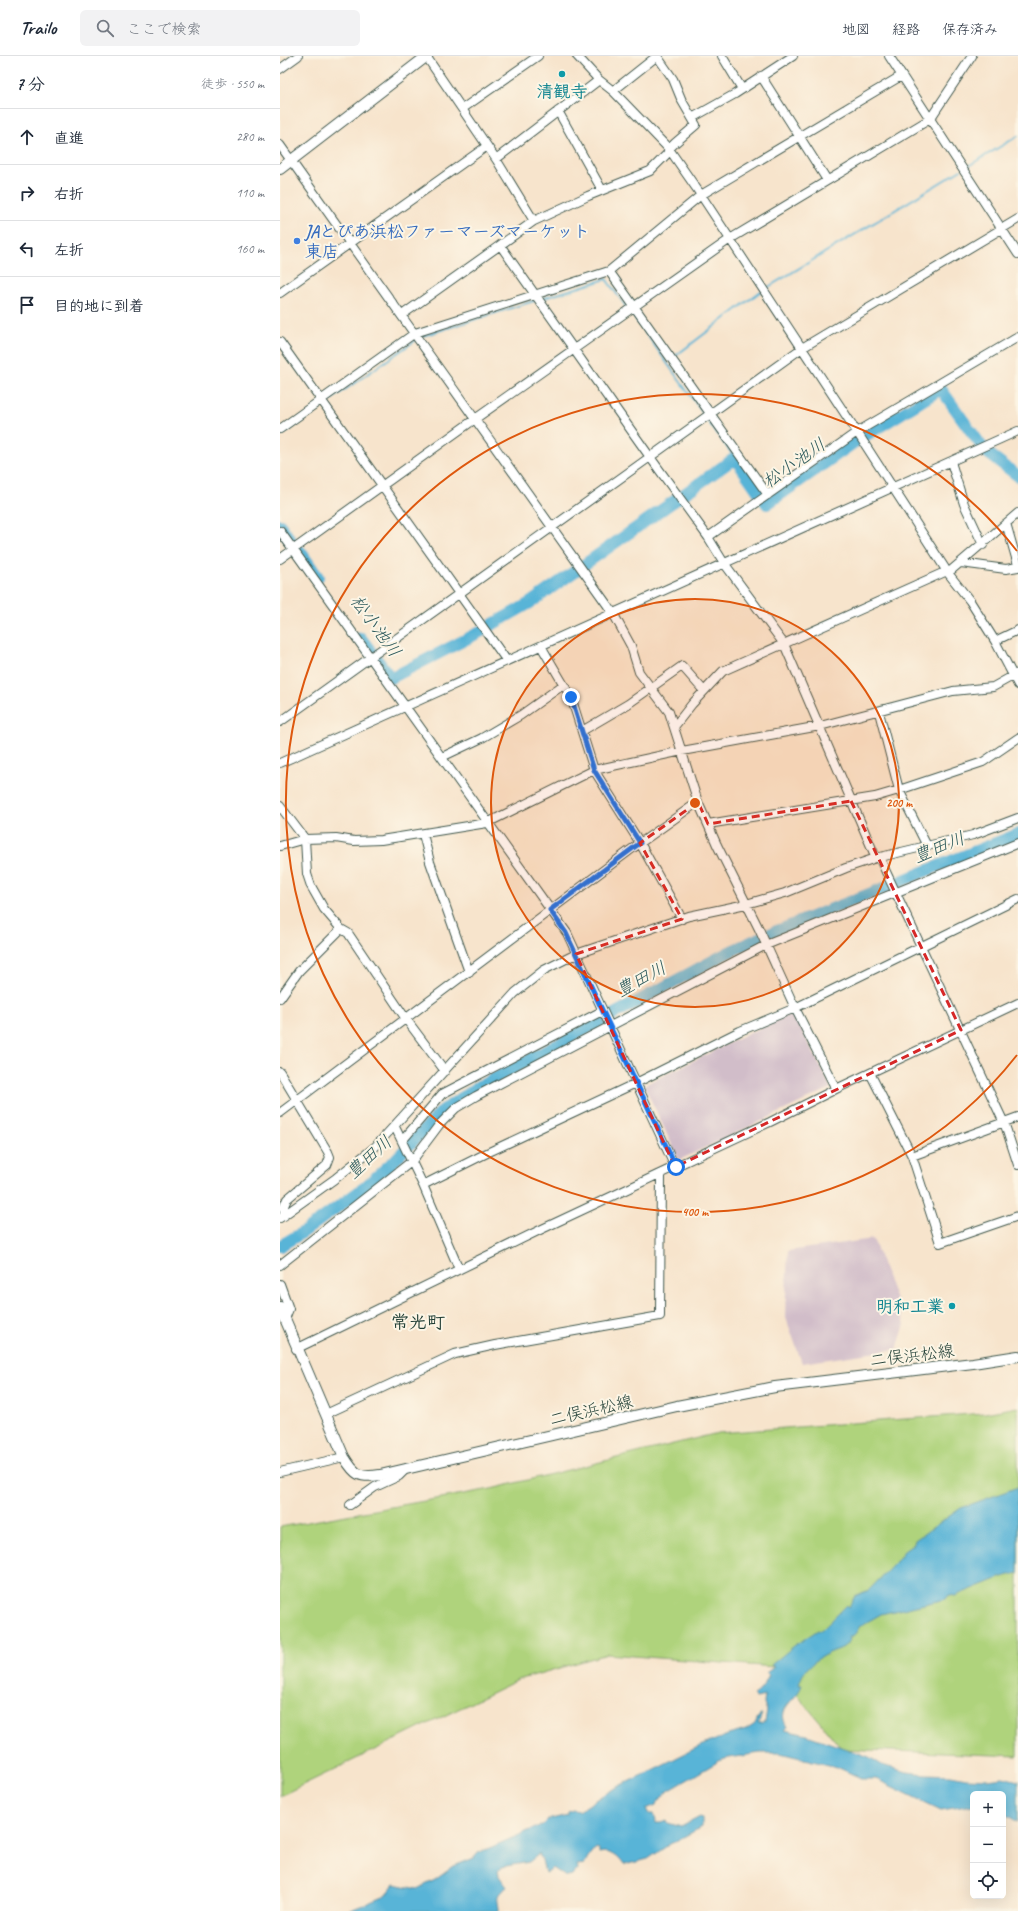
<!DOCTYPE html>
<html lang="ja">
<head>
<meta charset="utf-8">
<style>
  :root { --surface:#fff; --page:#f2f2f3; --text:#1f2937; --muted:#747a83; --line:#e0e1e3 }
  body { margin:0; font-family:Caveat,"Klee One",sans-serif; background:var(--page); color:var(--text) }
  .controls { position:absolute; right:12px; bottom:12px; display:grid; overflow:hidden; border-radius:6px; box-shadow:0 4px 16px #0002 }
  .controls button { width:36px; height:36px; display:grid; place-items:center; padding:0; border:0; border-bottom:1px solid var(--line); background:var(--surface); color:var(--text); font:20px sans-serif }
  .stop { position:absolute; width:12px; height:12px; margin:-9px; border:3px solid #1a73e8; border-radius:50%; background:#fff }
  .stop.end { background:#1a73e8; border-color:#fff; box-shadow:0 1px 4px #0008 }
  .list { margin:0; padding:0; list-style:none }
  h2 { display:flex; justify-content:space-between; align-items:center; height:52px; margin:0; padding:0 16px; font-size:17px }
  h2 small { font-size:13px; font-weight:400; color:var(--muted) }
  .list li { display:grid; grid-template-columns:26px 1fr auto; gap:12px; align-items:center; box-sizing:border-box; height:56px; padding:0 16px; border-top:1px solid var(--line) }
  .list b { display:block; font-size:15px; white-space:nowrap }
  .list em { font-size:13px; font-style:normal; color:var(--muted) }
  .icon { flex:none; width:22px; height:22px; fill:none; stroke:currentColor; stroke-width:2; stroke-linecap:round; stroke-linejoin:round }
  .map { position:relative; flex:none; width:738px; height:1855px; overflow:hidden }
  header { display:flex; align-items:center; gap:24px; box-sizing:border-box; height:56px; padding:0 20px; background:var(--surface); border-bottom:1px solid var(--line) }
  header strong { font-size:19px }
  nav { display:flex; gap:22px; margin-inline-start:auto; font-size:14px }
  .search { width:280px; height:36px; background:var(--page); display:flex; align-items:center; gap:10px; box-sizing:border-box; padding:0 14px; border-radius:6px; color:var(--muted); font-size:15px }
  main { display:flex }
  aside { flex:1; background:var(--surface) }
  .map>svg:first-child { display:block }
  .industrial { fill:#d1bdc9 }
  .green { fill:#afd37c; stroke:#678858 }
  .water { fill:#59b4d7; stroke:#3c7886 }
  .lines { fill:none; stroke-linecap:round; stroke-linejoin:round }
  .stream { stroke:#59b4d7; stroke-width:2 }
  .river { stroke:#59b4d7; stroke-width:12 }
  .minor-casing { stroke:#3f564b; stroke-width:10 }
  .major-casing { stroke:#3f564b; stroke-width:12 }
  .minor { stroke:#fff; stroke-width:8 }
  .major { stroke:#fff; stroke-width:10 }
  .route { stroke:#1a73e8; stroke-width:5 }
  .marked { fill:none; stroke:#d62828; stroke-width:3; stroke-dasharray:8 5; stroke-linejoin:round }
  .ring { fill:none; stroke:#de580e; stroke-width:2 }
  .culture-dot { fill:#0f9aa8; stroke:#fcf5e5; stroke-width:1.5 }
  .shop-dot { fill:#3f7fe0; stroke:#fcf5e5; stroke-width:1.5 }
  .labels { text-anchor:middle; stroke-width:4; stroke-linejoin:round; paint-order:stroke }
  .culture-label { font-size:17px; font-weight:bold; fill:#0d838f; stroke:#fcf5e5 }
  .shop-label { font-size:17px; font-weight:bold; fill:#366cbe; stroke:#fcf5e5; text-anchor:start }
  .street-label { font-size:17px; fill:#1f3d34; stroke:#fcf5e5 }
  .water-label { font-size:18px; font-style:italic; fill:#2e5b5d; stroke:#fcf5e5 }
  .neighbourhood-label { font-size:18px; font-weight:bold; fill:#1f3d34; stroke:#fcf5e5 }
  .centre { fill:#de580e; stroke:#fcf5e5; stroke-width:2 }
  .ring-label { font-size:12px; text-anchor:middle; font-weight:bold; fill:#de580e; stroke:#fcf5e5; stroke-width:4; stroke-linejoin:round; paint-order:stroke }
</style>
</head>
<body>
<header>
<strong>Trailo</strong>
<div class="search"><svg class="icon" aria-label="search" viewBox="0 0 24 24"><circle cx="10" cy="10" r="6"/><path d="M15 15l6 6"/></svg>ここで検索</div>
<nav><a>地図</a><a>経路</a><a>保存済み</a></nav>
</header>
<main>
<aside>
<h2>7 分<small>徒歩 · 550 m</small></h2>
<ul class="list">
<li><svg class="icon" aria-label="ahead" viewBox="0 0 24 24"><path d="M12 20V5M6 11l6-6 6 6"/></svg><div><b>直進</b></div><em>280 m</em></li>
<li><svg class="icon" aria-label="right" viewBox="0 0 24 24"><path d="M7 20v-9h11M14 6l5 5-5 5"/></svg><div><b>右折</b></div><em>110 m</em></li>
<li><svg class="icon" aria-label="left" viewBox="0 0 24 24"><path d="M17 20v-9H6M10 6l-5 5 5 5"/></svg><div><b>左折</b></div><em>160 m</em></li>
<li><svg class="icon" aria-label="arrive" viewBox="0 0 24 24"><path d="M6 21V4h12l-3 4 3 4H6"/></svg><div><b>目的地に到着</b></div></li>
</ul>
</aside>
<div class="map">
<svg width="738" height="1855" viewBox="0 0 738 1855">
  <rect width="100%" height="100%" fill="#fcf5e5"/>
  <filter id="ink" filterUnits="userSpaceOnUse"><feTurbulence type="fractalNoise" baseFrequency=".025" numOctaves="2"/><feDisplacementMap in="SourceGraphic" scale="8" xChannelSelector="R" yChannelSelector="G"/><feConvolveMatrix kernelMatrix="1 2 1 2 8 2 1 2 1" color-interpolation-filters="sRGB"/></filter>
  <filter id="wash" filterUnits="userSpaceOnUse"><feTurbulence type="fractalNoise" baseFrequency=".012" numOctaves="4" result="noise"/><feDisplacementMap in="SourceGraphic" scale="16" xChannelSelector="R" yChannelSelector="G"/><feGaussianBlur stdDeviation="0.9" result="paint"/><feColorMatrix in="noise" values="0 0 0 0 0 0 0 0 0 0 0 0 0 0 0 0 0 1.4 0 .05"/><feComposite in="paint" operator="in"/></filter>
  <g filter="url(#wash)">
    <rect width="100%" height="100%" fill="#f7e4cc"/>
    <path class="industrial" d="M 513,956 L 551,1032 L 399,1104 L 364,1029 Z
      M 593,1183 L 625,1268 L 617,1293 L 522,1307 L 505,1259 L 508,1195 Z"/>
    <path class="green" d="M 738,1351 L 738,1700 L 562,1693 L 494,1611 L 327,1598 L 238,1624 L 0,1740 L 0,1471 L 211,1433 L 438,1377 L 705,1357 Z"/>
    <path class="water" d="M 738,1431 L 738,1517 L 722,1521 L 675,1540 L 669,1539 L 666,1543 L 601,1558 L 580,1570 L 573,1581 L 569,1581 L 570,1584 C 564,1593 558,1593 549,1597 C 535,1603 522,1614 519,1629 L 522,1629 C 517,1645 495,1651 507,1671 L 504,1674 L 527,1679 L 589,1701 L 602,1709 L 626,1716 L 646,1718 L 671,1719 L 686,1722 L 708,1723 L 723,1721 L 738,1725 L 738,1766 L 723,1757 L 723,1738 L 693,1738 L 693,1749 L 661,1754 L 596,1723 L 583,1723 L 557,1711 L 500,1697 L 480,1697 L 448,1702 L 439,1705 L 385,1737 L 376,1749 L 366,1753 L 368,1758 L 374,1758 L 376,1764 L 375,1767 L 381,1767 L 386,1765 L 388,1767 L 401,1771 L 420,1761 L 422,1762 L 422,1771 L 390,1788 L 368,1803 L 344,1809 C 338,1800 330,1794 319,1797 L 319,1793 L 316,1792 C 312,1797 307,1802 305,1808 L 297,1809 L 298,1813 L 292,1820 L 286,1821 L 273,1812 L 265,1817 L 262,1804 L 259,1798 L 249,1806 L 221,1811 L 218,1815 L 219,1820 L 227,1831 C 213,1841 219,1841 219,1855 L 68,1855 L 105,1840 L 115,1828 L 137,1833 L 155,1824 L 174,1810 L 194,1802 L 198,1797 L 262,1769 L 267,1764 L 288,1759 L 288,1756 L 293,1754 L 299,1755 L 330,1735 L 420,1690 L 448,1679 L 466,1674 L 475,1668 L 478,1661 L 482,1658 L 478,1668 L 481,1668 L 485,1666 L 487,1655 L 484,1647 L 485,1640 L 476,1642 L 474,1639 C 481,1635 486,1626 489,1619 L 486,1617 L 494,1611 L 491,1609 L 514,1590 L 538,1574 L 541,1575 L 567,1549 L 569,1551 L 575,1540 L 589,1534 L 615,1507 L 624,1495 L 634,1488 L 635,1484 L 681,1452 Z"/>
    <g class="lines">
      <path class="stream" d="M 685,112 L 738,80
        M 485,233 L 681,114
        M 261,243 L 326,223 L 347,252
        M 350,255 L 424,359
        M 139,281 L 257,244
        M 394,301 L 481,235
        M 46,347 L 136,284
        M 426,363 L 455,402
        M 0,380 L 43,350"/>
      <path class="river" d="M 0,469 L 11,485
        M 20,495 L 38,521
        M 208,571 L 250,547 L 455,402 L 487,448 L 572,388 L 661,333 L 705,395 L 738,420
        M 81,582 L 111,622 L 202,575
        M 0,1190 L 25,1175 L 85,1131 L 115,1104 L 163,1054 L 195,1033 L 449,896 L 484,880 L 738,778"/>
    </g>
  </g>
  <g filter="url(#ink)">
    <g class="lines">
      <g class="minor-casing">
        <path id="minor" d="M 297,0 L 319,24 L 333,35
          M 377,0 L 333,35 L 389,93 L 421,139 L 577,376 L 668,517 L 690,545 L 715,585 L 738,629
          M 442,0 L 462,33
          M 609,0 L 738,198
          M 0,13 L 18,0
          M 481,20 L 547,124
          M 182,53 L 258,0
          M 278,55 L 322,134
          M 412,62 L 455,38 L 513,0
          M 0,89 L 333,557 L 351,590 L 359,616 L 389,656 L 418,746 L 437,789 L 479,873 L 515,952 L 556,1033
          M 216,103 L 319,24
          M 254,165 L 308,140 L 370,115 L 387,98 L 389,93 L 395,87 L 416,69 L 402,45 L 393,23 L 377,0
          M 329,215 L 488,439
          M 0,237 L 207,90
          M 122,259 L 254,165 L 216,103 L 146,0
          M 0,286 L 227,605
          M 0,373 L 135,277 L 329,215 L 421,139 L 621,20
          M 671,406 L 684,448 L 703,489
          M 726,467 L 738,509
          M 0,475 L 287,877 L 395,1111
          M 428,481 L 370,401 L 522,292 L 738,163
          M 0,503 L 195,363 L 450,183 L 650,63 L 692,0
          M 681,507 L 726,513 L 738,511
          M 668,517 L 738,457
          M 715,585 L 738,574
          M 261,590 L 291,641 L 314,714 L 360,787 L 402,863
          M 599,656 L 619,734 L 647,790
          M 0,666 L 370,401 L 220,189
          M 394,671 L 412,648 L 443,615 L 667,515
          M 302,675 L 348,648 L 402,610 L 424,635
          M 162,701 L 202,682 L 241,659 L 283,629
          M 0,707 L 738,375
          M 0,750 L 25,783 L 27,818 L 31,830 L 44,853 L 61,873 L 19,915 L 0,942
          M 428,768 L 595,741 L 619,734 L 703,706 L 738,682
          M 143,778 L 150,806 L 189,916
          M 0,790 L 25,783 L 56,782 L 74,785 L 101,784 L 207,767 L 314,714 L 402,695 L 540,670 L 673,635 L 713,631 L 738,617
          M 599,801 L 725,1069 L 738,1109
          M 596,802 L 504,588 L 444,507 L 428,481 L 577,376 L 738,281
          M 61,873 L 68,877 L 126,963 L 165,1015
          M 0,1016 L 48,1096 L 50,1101 L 47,1109 L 7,1143 L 4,1150 L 4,1160
          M 590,1017 L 632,1100 L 660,1187 L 738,1160
          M 0,1057 L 349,795 L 418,746
          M 115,1071 L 143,1129
          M 122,1085 L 162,1038 L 322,955
          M 632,1100 L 738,1061
          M 0,1162 L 56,1122 L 95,1091 L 235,937 L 264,914 L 296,898 L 409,860 L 466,848 L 505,837 L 566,812 L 596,802 L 693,779 L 738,762
          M 0,1209 L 132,1105 L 159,1069 L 176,1052 L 196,1040 L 486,889 L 738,787
          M 179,1213 L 143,1129 L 209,1096 L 356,1027 L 460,975 L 515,952 L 738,843
          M 0,1228 L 9,1253 L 5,1263
          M 16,1293 L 262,1173 L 490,1066 L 556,1033 L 738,947
          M 46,1358 L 175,1298 L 215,1289 L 380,1260 L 381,1118
          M 0,1416 L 64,1401
          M 70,1449 L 95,1431 L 119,1420 L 127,1412"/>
      </g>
      <g class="major-casing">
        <path id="major" d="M 0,113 L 147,0
          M 0,1251 L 64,1401 C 75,1419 79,1422 100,1419 L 397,1350 L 495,1331 L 693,1307 L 738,1300"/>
      </g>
      <use href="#minor" class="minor"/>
      <use href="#major" class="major"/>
    </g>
  </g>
  <g class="lines" filter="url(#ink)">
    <path class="route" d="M 291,641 L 314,714 L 360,787 L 270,854 L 286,877 L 396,1111"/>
  </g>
  <path class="marked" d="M 571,745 L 681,974 L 395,1111 L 296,898 L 402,863 L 360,787 L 418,746 L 428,768 Z"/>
  <circle cx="415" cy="747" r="204" fill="#de580e" fill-opacity=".12"/>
  <g class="ring">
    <circle cx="415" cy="747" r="204"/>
    <path d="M737 999A409 409 0 1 1 737 495"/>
  </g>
  <g class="culture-dot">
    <circle cx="282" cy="18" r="4"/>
    <circle cx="672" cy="1250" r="4"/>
  </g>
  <circle class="shop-dot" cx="17" cy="185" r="4"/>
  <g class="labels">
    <g class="culture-label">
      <text x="282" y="41">清観寺</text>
      <text x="664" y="1256" text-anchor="end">明和工業</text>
    </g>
    <g class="shop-label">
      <text x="25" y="181">JAとぴあ浜松ファーマーズマーケット<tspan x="25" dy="20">東店</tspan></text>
    </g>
    <g class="street-label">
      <text transform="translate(632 1299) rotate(-7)" y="6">二俣浜松線</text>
      <text transform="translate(311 1354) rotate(-13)" y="6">二俣浜松線</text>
    </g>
    <g class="water-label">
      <text transform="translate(514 407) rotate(-35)" y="6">松小池川</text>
      <text transform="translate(96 570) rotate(54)" y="6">松小池川</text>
      <text transform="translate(659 791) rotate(-22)" y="6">豊田川</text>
      <text transform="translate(361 923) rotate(-28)" y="6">豊田川</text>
      <text transform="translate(89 1101) rotate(-42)" y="6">豊田川</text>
    </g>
    <g class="neighbourhood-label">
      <text x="138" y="1272">常光町</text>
    </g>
  </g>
  <circle cx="415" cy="747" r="6" class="centre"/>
  <g class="ring-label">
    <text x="619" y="751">200 m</text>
    <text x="415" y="1160">400 m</text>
  </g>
</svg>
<div class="controls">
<button>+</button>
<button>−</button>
<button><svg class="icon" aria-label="locate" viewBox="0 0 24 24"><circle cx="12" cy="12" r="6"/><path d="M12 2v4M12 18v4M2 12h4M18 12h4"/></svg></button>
</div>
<div class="stop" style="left:396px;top:1111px"></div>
<div class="stop end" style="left:291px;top:641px"></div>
</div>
</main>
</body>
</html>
